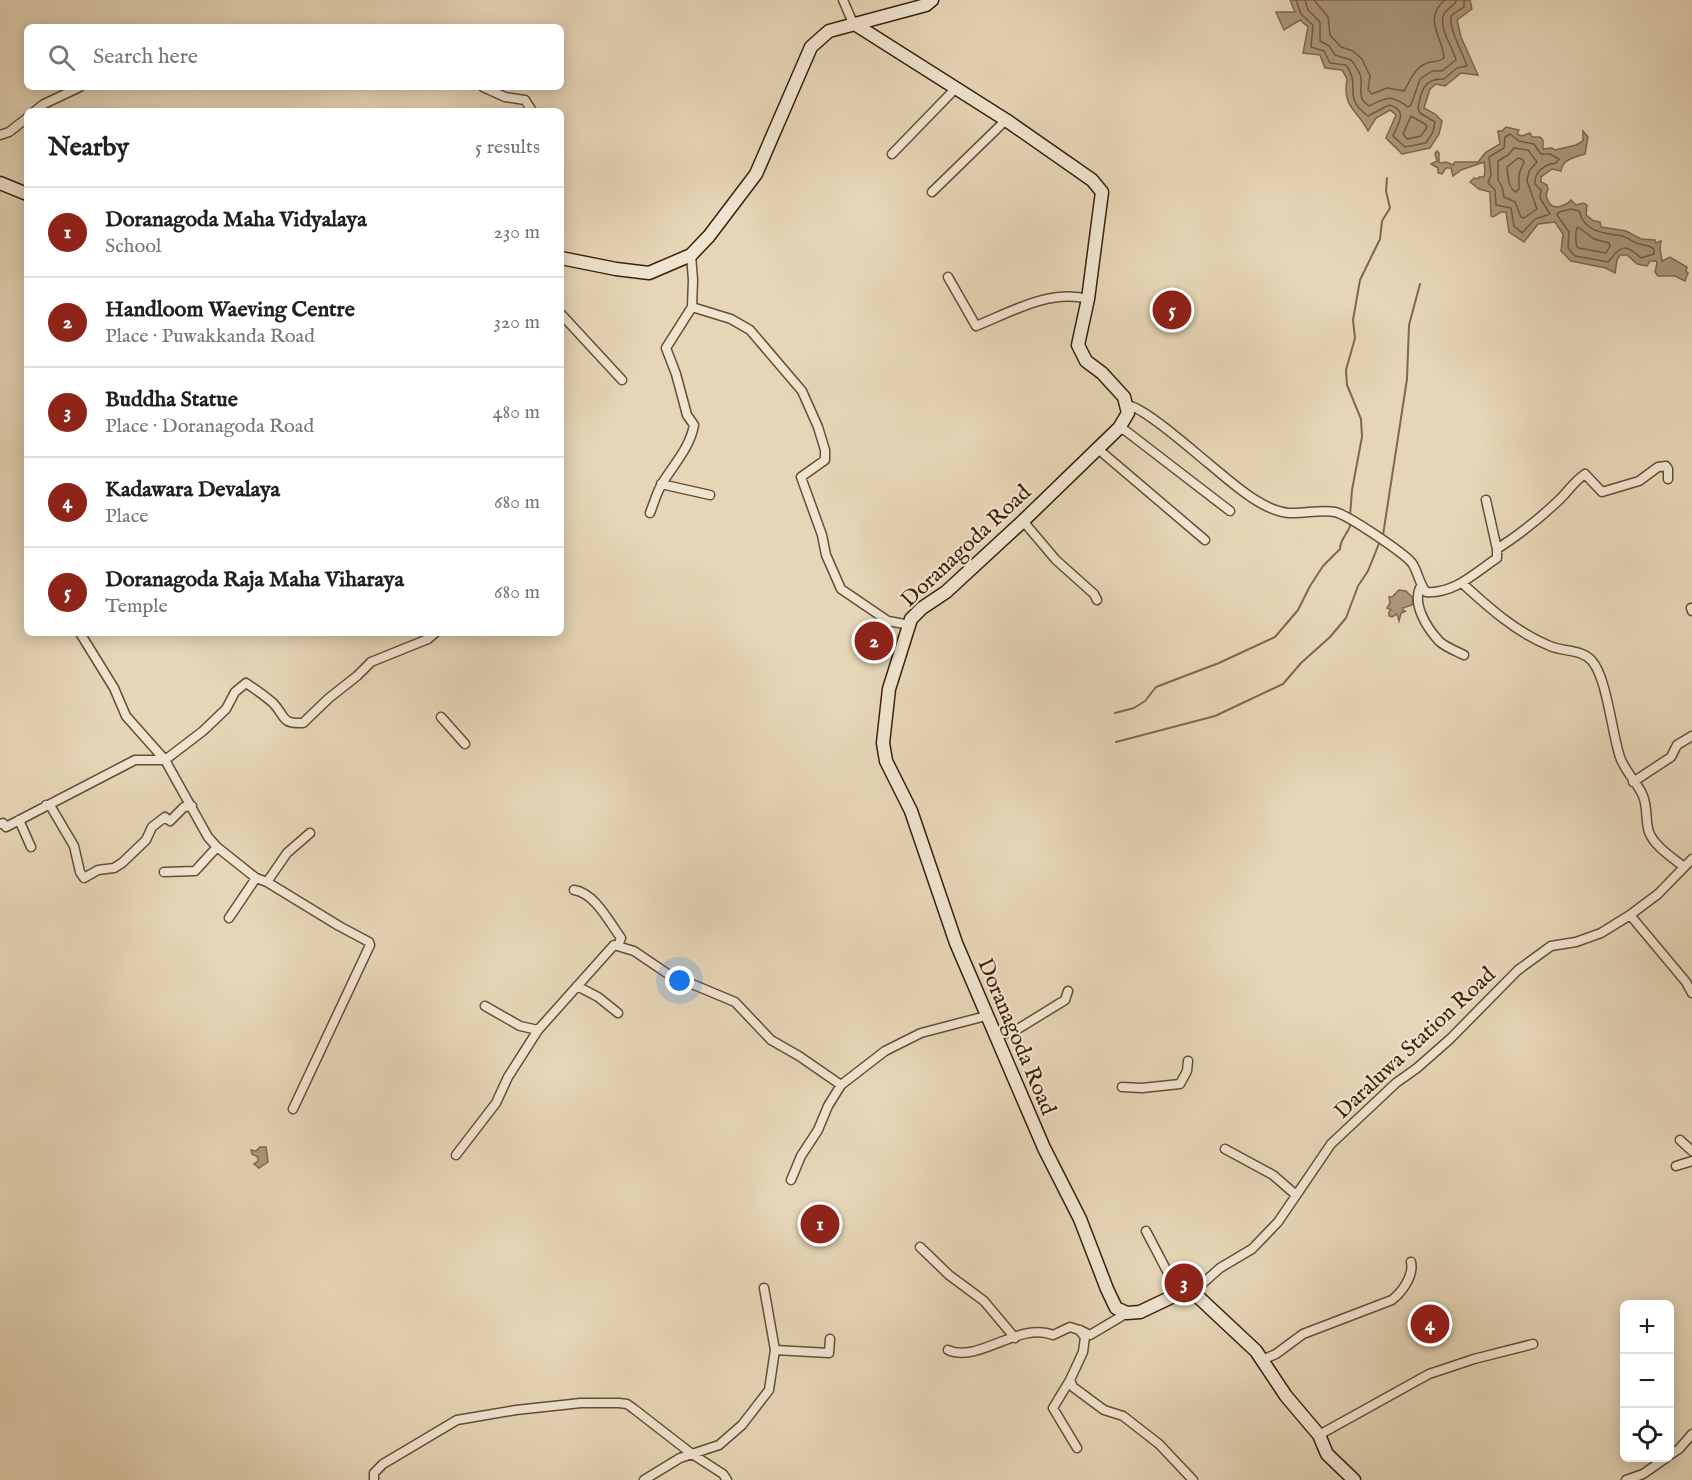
<!DOCTYPE html>
<html lang="en">
<head>
<meta charset="utf-8">
<style>
  :root { --surface:#fff; --page:#f6f6f6; --text:#202124; --muted:#757577; --line:#e0e0e0; --accent:#8f2418 }
  body { margin:0; font-family:"IM FELL English",serif; background:var(--page); color:var(--text) }
  .controls { position:absolute; right:18px; bottom:18px; display:grid; overflow:hidden; border-radius:9px; box-shadow:0 3px 15px #0003 }
  .controls button { width:54px; height:54px; display:grid; place-items:center; padding:0; border:0; border-bottom:2px solid var(--line); background:var(--surface); color:var(--text); font:30px sans-serif }
  .you { position:absolute; left:680px; top:981px; width:21px; height:21px; margin:-15px; border:4px solid #fff; border-radius:50%; background:#1a73e8; box-shadow:0 0 0 9px #1a73e833 }
  .badge { display:grid; place-items:center; width:39px; height:39px; border-radius:50%; background:var(--accent); color:#fff; font-size:20px; font-weight:700 }
  .pin { position:absolute; translate:-50% -50%; border:3px solid #fff; box-shadow:0 2px 6px #0006 }
  .list { margin:0; padding:0; list-style:none }
  h2 { display:flex; justify-content:space-between; align-items:center; height:78px; margin:0; padding:0 24px; font-size:26px }
  h2 small { font-size:20px; font-weight:400; color:var(--muted) }
  .list li { display:grid; grid-template-columns:39px 1fr auto; gap:18px; align-items:center; box-sizing:border-box; height:90px; padding:0 24px; border-top:2px solid var(--line) }
  .list b { display:block; font-size:22px; white-space:nowrap }
  .list p { margin:0; font-size:20px; white-space:nowrap; color:var(--muted) }
  .list em { font-size:20px; font-style:normal; color:var(--muted) }
  .icon { flex:none; width:33px; height:33px; fill:none; stroke:currentColor; stroke-width:2; stroke-linecap:round; stroke-linejoin:round }
  .map { position:relative; flex:none; width:1692px; height:1480px; overflow:hidden }
  .search { position:absolute; background:var(--surface); box-shadow:0 3px 15px #0003; left:24px; top:24px; width:540px; height:66px; display:flex; align-items:center; gap:15px; box-sizing:border-box; padding:0 21px; border-radius:9px; color:var(--muted); font-size:22px }
  .panel { position:absolute; background:var(--surface); box-shadow:0 3px 15px #0003; left:24px; top:108px; width:540px; height:528px; border-radius:9px }
  .map>svg:first-child { display:block }
  .water { fill:#ac987c; stroke:#7f684e; stroke-width:1.5 }
  .lines { fill:none; stroke-linecap:round; stroke-linejoin:round }
  .shore { stroke:#745c42; stroke-width:1.5 }
  .stream { stroke:#7f684e; stroke-width:2 }
  .street-casing { stroke:#664d34; stroke-width:11 }
  .secondary-casing { stroke:#3c1f09; stroke-width:15 }
  .street { stroke:#efe4d0; stroke-width:8 }
  .secondary { stroke:#efe4d0; stroke-width:12 }
  .labels { text-anchor:middle; stroke-width:4.5; stroke-linejoin:round; paint-order:stroke }
  .street-label { font-size:22px; fill:#3c1f09; stroke:#efe4d0 }
</style>
</head>
<body>
<div class="map">
<svg width="1692" height="1480" viewBox="0 0 1692 1480">
  <rect width="100%" height="100%" fill="#e6d6b7"/>
  <filter id="stains"><feTurbulence type="fractalNoise" baseFrequency=".00333" numOctaves="4"/><feColorMatrix values="0 0 0 0 .2 0 0 0 0 .09 0 0 0 0 .02 0 0 0 .5 -.17"/></filter>
  <radialGradient id="worn" r=".72"><stop offset=".6" stop-color="#630" stop-opacity="0"/><stop offset="1" stop-color="#630" stop-opacity=".3"/></radialGradient>
  <path class="water" d="M 1290,0 L 1470,0 L 1472,9 L 1457,20 L 1461,37 L 1478,75 L 1461,73 L 1445,86 L 1436,84 L 1430,89 L 1424,108 L 1435,114 L 1442,121 L 1439,134 L 1430,148 L 1402,154 L 1386,138 L 1396,115 L 1390,110 L 1376,118 L 1368,131 C 1357,109 1342,108 1347,79 L 1342,70 L 1325,68 L 1320,55 L 1303,53 L 1308,27 L 1300,20 L 1284,30 L 1276,12 L 1295,12 Z
    M 1506,127 L 1519,130 L 1517,134 L 1522,136 L 1530,133 L 1532,137 L 1540,137 L 1543,140 L 1543,149 L 1552,148 L 1555,150 L 1576,145 L 1583,141 L 1583,131 L 1588,137 L 1585,154 C 1575,157 1563,159 1561,171 L 1552,169 L 1541,177 L 1541,182 L 1547,185 L 1548,189 L 1546,195 C 1547,198 1548,202 1550,204 C 1555,210 1567,205 1571,200 L 1576,205 L 1583,203 L 1587,205 L 1586,215 L 1594,221 L 1600,222 L 1601,227 L 1626,231 L 1641,239 L 1655,240 L 1656,243 L 1661,241 L 1660,248 L 1662,261 L 1670,257 L 1687,267 L 1686,271 L 1688,273 L 1685,281 L 1675,276 L 1658,276 L 1655,272 L 1657,263 L 1656,261 L 1650,261 L 1647,266 L 1637,264 L 1627,255 L 1620,255 L 1617,260 L 1615,273 L 1606,268 L 1571,261 L 1561,251 L 1563,234 L 1555,222 L 1538,224 L 1524,242 L 1509,232 L 1506,212 L 1501,212 L 1493,217 L 1491,216 L 1490,192 L 1479,189 L 1470,182 L 1474,178 L 1478,179 L 1479,177 L 1484,177 L 1485,171 L 1484,162 L 1461,170 L 1453,176 L 1451,168 L 1446,168 L 1442,174 L 1438,173 L 1438,168 L 1431,164 L 1437,161 L 1435,154 L 1437,151 L 1439,153 L 1439,162 L 1441,163 L 1446,162 L 1453,165 L 1455,162 L 1478,162 L 1486,152 L 1500,144 L 1498,131 L 1502,131 Z
    M 1399,590 L 1406,591 L 1413,598 L 1412,605 L 1403,608 L 1403,611 L 1406,611 L 1401,613 L 1399,621 L 1397,614 L 1392,617 L 1389,616 L 1389,612 L 1391,610 L 1387,608 L 1390,603 L 1389,597 L 1392,597 Z
    M 260,1147 L 266,1147 L 268,1162 L 259,1168 L 254,1164 L 258,1161 L 258,1157 L 252,1154 L 251,1150 L 256,1151 Z"/>
  <g class="lines">
    <path class="shore" d="M 1296,0 L 1301,14 L 1313,25 L 1311,47 L 1324,51 L 1330,63 L 1346,65 C 1362,86 1341,96 1368,116 L 1389,105 C 1409,110 1398,123 1393,136 L 1405,147 L 1426,143 L 1433,132 L 1435,122 L 1420,113 L 1418,108 C 1421,91 1424,78 1444,79 L 1457,68 L 1467,66 C 1464,55 1446,24 1452,15 C 1455,12 1461,9 1464,7 L 1464,0
      M 1305,0 L 1308,10 L 1320,22 L 1320,41 L 1329,46 L 1335,55 L 1351,60 C 1355,65 1360,72 1361,78 C 1362,91 1357,98 1369,106 C 1388,97 1390,94 1408,107 L 1411,105 L 1420,79 L 1432,71 L 1442,71 L 1456,60 C 1453,47 1438,28 1444,14 C 1447,8 1454,6 1457,0
      M 1314,0 L 1328,17 L 1330,35 L 1341,47 L 1353,51 L 1362,59 L 1370,76 L 1368,90 L 1372,94 L 1387,88 L 1404,91 C 1411,79 1415,66 1430,62 C 1437,61 1439,62 1444,58 C 1443,37 1422,19 1445,0
      M 1411,116 L 1425,124 L 1427,127 L 1421,136 L 1407,139 L 1403,134 Z
      M 1510,134 L 1519,141 L 1534,144 L 1541,154 L 1550,154 L 1559,159 L 1556,163 C 1545,164 1534,172 1535,184 L 1541,190 L 1540,198 L 1550,214 L 1535,219 L 1522,233 L 1514,226 L 1511,208 L 1496,205 L 1495,190 L 1488,183 L 1491,175 L 1489,157 L 1504,148 L 1505,137 Z
      M 1514,148 L 1528,150 L 1537,162 L 1529,171 L 1527,181 L 1537,209 L 1524,218 L 1521,217 L 1515,202 L 1504,197 L 1502,187 L 1498,180 L 1498,161 L 1508,155 Z
      M 1518,158 L 1522,159 L 1524,162 L 1519,174 L 1519,189 L 1516,192 C 1508,188 1508,176 1507,167 Z
      M 1571,209 L 1579,211 C 1585,233 1604,233 1622,236 C 1628,238 1634,243 1640,244 C 1646,246 1649,245 1654,249 L 1654,254 L 1641,258 C 1623,241 1620,248 1608,262 L 1575,256 L 1568,248 L 1569,232 L 1557,215 L 1559,212 Z
      M 1578,227 L 1594,239 L 1609,243 L 1610,246 L 1606,253 L 1578,248 C 1575,244 1575,230 1578,227 Z"/>
    <path class="stream" d="M 1350,516 L 1352,490 L 1362,437 L 1361,419 L 1347,385 L 1346,370 L 1355,338 L 1353,320 L 1360,280 L 1380,239 L 1382,221 L 1390,208 L 1386,191 L 1387,178
      M 1383,535 L 1407,379 L 1409,325 L 1420,284
      M 1115,713 L 1134,708 L 1145,701 L 1156,687 L 1219,663 L 1275,637 L 1298,610 L 1310,586 L 1323,566 L 1340,549 C 1340,537 1351,532 1351,521
      M 1116,742 L 1215,716 L 1283,684 L 1301,663 L 1330,637 L 1346,618 L 1358,586 L 1368,571 L 1380,541"/>
    <g class="street-casing">
      <path id="street" d="M 843,0 L 853,23
        M 483,87 L 505,97 L 525,100 L 532,111
        M 35,111 L 44,104 L 80,87
        M 0,135 L 9,132 L 27,118
        M 892,154 L 956,88
        M 932,192 L 1006,120
        M 948,277 L 976,326 C 1011,312 1049,289 1088,299
        M 692,307 L 731,319 L 750,330 L 802,391 L 818,427 L 825,450 L 825,460 L 801,477 L 822,535 L 826,555 L 841,589 L 888,621 L 910,625
        M 561,314 L 622,380
        M 1126,405 C 1142,405 1193,451 1208,463 C 1229,480 1261,511 1289,513 C 1304,514 1321,509 1335,512 C 1348,515 1404,553 1412,563 C 1418,572 1419,583 1426,592 C 1454,594 1475,573 1497,558 L 1497,549 L 1486,500
        M 1119,428 L 1126,431 L 1230,511
        M 1098,449 L 1205,540
        M 661,484 L 710,495
        M 650,513 C 654,503 657,491 663,482 C 675,463 690,447 694,425 L 687,415 L 676,374 L 666,348 L 692,307 L 693,280 L 691,255
        M 1023,521 L 1056,560 L 1094,594 L 1097,600
        M 1497,549 C 1519,535 1539,519 1558,501 C 1568,492 1573,482 1585,474 L 1602,492 L 1639,481 L 1658,467 L 1666,466 L 1668,469 L 1668,479
        M 1462,583 C 1488,607 1517,633 1550,646 C 1564,652 1582,649 1592,661 C 1607,678 1612,734 1620,757 C 1625,772 1638,783 1643,796 C 1648,808 1645,820 1649,832 C 1654,846 1673,858 1684,867
        M 1421,586 C 1411,603 1427,628 1439,641 C 1445,647 1456,651 1464,655
        M 1691,608 L 1692,611
        M 441,717 L 465,744
        M 1633,782 L 1671,757 L 1677,745 L 1692,736
        M 46,805 L 51,807 L 74,846 L 80,872 L 84,878 L 98,870 L 114,868 L 122,863 L 146,840 L 152,827 L 165,817 L 170,821 L 184,807 L 192,806
        M 19,820 L 31,847
        M 0,824 L 3,823 L 6,827 L 135,760 L 165,760 L 126,716 L 114,688 L 80,633
        M 164,872 L 195,871 L 217,847
        M 256,878 L 217,847 L 208,837 L 165,760 L 203,731 L 226,709 L 235,692 L 246,683 C 255,689 265,696 273,703 C 286,716 280,724 303,723 L 329,698 L 357,676 L 371,662 L 428,639 L 435,633
        M 267,882 L 287,853 L 310,833
        M 574,890 C 595,893 609,922 621,938 L 618,946
        M 1630,915 L 1686,982 L 1692,993
        M 229,918 L 256,878 L 267,882 L 339,926 L 369,942 L 370,945 L 293,1109
        M 577,986 L 598,997 L 618,1013
        M 485,1006 L 520,1026 L 538,1030
        M 995,1035 L 1013,1032 L 1065,1000 L 1068,991
        M 1122,1087 L 1142,1088 L 1180,1084 L 1187,1071 L 1188,1061
        M 1680,1140 L 1692,1151
        M 1225,1149 L 1273,1175 L 1296,1195
        M 456,1155 L 496,1103 L 508,1077 L 538,1030 L 614,945 L 634,951 L 668,974 L 735,1002 L 771,1040 L 799,1056 L 841,1085
        M 1676,1166 L 1692,1161
        M 791,1180 L 801,1156 L 818,1130 L 828,1106 L 841,1085 L 885,1051 L 921,1033 L 986,1016
        M 1146,1231 L 1168,1273 L 1175,1295
        M 920,1247 L 949,1275 L 984,1301 L 1015,1338
        M 1193,1292 L 1220,1268 L 1252,1249 L 1278,1222 L 1331,1144 L 1396,1083 L 1417,1068 L 1450,1039 L 1518,970 L 1551,946 L 1576,942 L 1601,933 L 1630,915 L 1658,894 L 1692,859
        M 1080,1330 L 1090,1335 L 1127,1313
        M 775,1350 L 829,1353 L 830,1339
        M 948,1350 C 978,1364 1019,1321 1053,1335 L 1070,1327 L 1079,1330 L 1085,1337 L 1083,1352 L 1070,1380 L 1073,1387 L 1104,1410 L 1123,1416 L 1159,1444 L 1193,1480
        M 1262,1360 L 1276,1354 L 1303,1334 L 1392,1300 C 1402,1292 1414,1276 1411,1262
        M 1070,1380 L 1053,1408 L 1077,1448
        M 1319,1435 L 1429,1374 L 1474,1359 L 1533,1344
        M 1670,1455 L 1679,1449 L 1692,1434
        M 374,1480 L 374,1473 L 383,1464 L 457,1420 L 516,1410 L 581,1403 L 619,1403 L 627,1404 L 634,1409 L 692,1454 L 723,1474 L 727,1480
        M 644,1480 L 680,1458 L 719,1445 L 742,1425 L 769,1390 L 775,1350 L 764,1288
        M 1626,1480 L 1643,1474 L 1666,1458"/>
    </g>
    <g class="secondary-casing">
      <path id="secondary" d="M 853,23 L 1006,120 L 1092,180 L 1102,192 L 1088,299 L 1078,345 L 1086,361 L 1102,373 L 1124,397 L 1128,413 L 1119,428 L 1023,521 L 946,592 L 922,608 L 911,619 L 889,689 L 883,743 L 886,761 L 911,811 L 956,943 L 1044,1148 L 1080,1219 L 1107,1289 L 1116,1308 L 1127,1313 L 1140,1312 L 1182,1292 L 1193,1292 L 1256,1351 L 1286,1396 L 1319,1435 L 1327,1454 L 1354,1480
        M 0,183 L 27,194
        M 561,258 L 616,269 L 649,273 L 691,255 L 709,236 L 756,174 L 811,47 L 829,31 L 926,5 L 932,0"/>
    </g>
    <use href="#street" class="street"/>
    <use href="#secondary" class="secondary"/>
  </g>
  <g class="labels">
    <g class="street-label">
      <text transform="translate(965 545) rotate(-43)" y="8">Doranagoda Road</text>
      <text transform="translate(1018 1036) rotate(67)" y="8">Doranagoda Road</text>
      <text transform="translate(1414 1042) rotate(-43)" y="8">Daraluwa Station Road</text>
    </g>
  </g>
  <rect width="100%" height="100%" filter="url(#stains)"/>
  <rect width="100%" height="100%" fill="url(#worn)"/>
</svg>
<div class="controls">
<button>+</button>
<button>−</button>
<button><svg class="icon" aria-label="locate" viewBox="0 0 24 24"><circle cx="12" cy="12" r="6"/><path d="M12 2v4M12 18v4M2 12h4M18 12h4"/></svg></button>
</div>
<div class="you"></div>
<div class="pin badge" style="left:820px;top:1224px">1</div>
<div class="pin badge" style="left:874px;top:641px">2</div>
<div class="pin badge" style="left:1184px;top:1283px">3</div>
<div class="pin badge" style="left:1430px;top:1324px">4</div>
<div class="pin badge" style="left:1172px;top:310px">5</div>
<div class="search"><svg class="icon" aria-label="search" viewBox="0 0 24 24"><circle cx="10" cy="10" r="6"/><path d="M15 15l6 6"/></svg>Search here</div>
<section class="panel">
<h2>Nearby<small>5 results</small></h2>
<ul class="list">
<li><span class="badge">1</span><div><b>Doranagoda Maha Vidyalaya</b><p>School</p></div><em>230 m</em></li>
<li><span class="badge">2</span><div><b>Handloom Waeving Centre</b><p>Place · Puwakkanda Road</p></div><em>320 m</em></li>
<li><span class="badge">3</span><div><b>Buddha Statue</b><p>Place · Doranagoda Road</p></div><em>480 m</em></li>
<li><span class="badge">4</span><div><b>Kadawara Devalaya</b><p>Place</p></div><em>680 m</em></li>
<li><span class="badge">5</span><div><b>Doranagoda Raja Maha Viharaya</b><p>Temple</p></div><em>680 m</em></li>
</ul>
</section>
</div>
</body>
</html>
